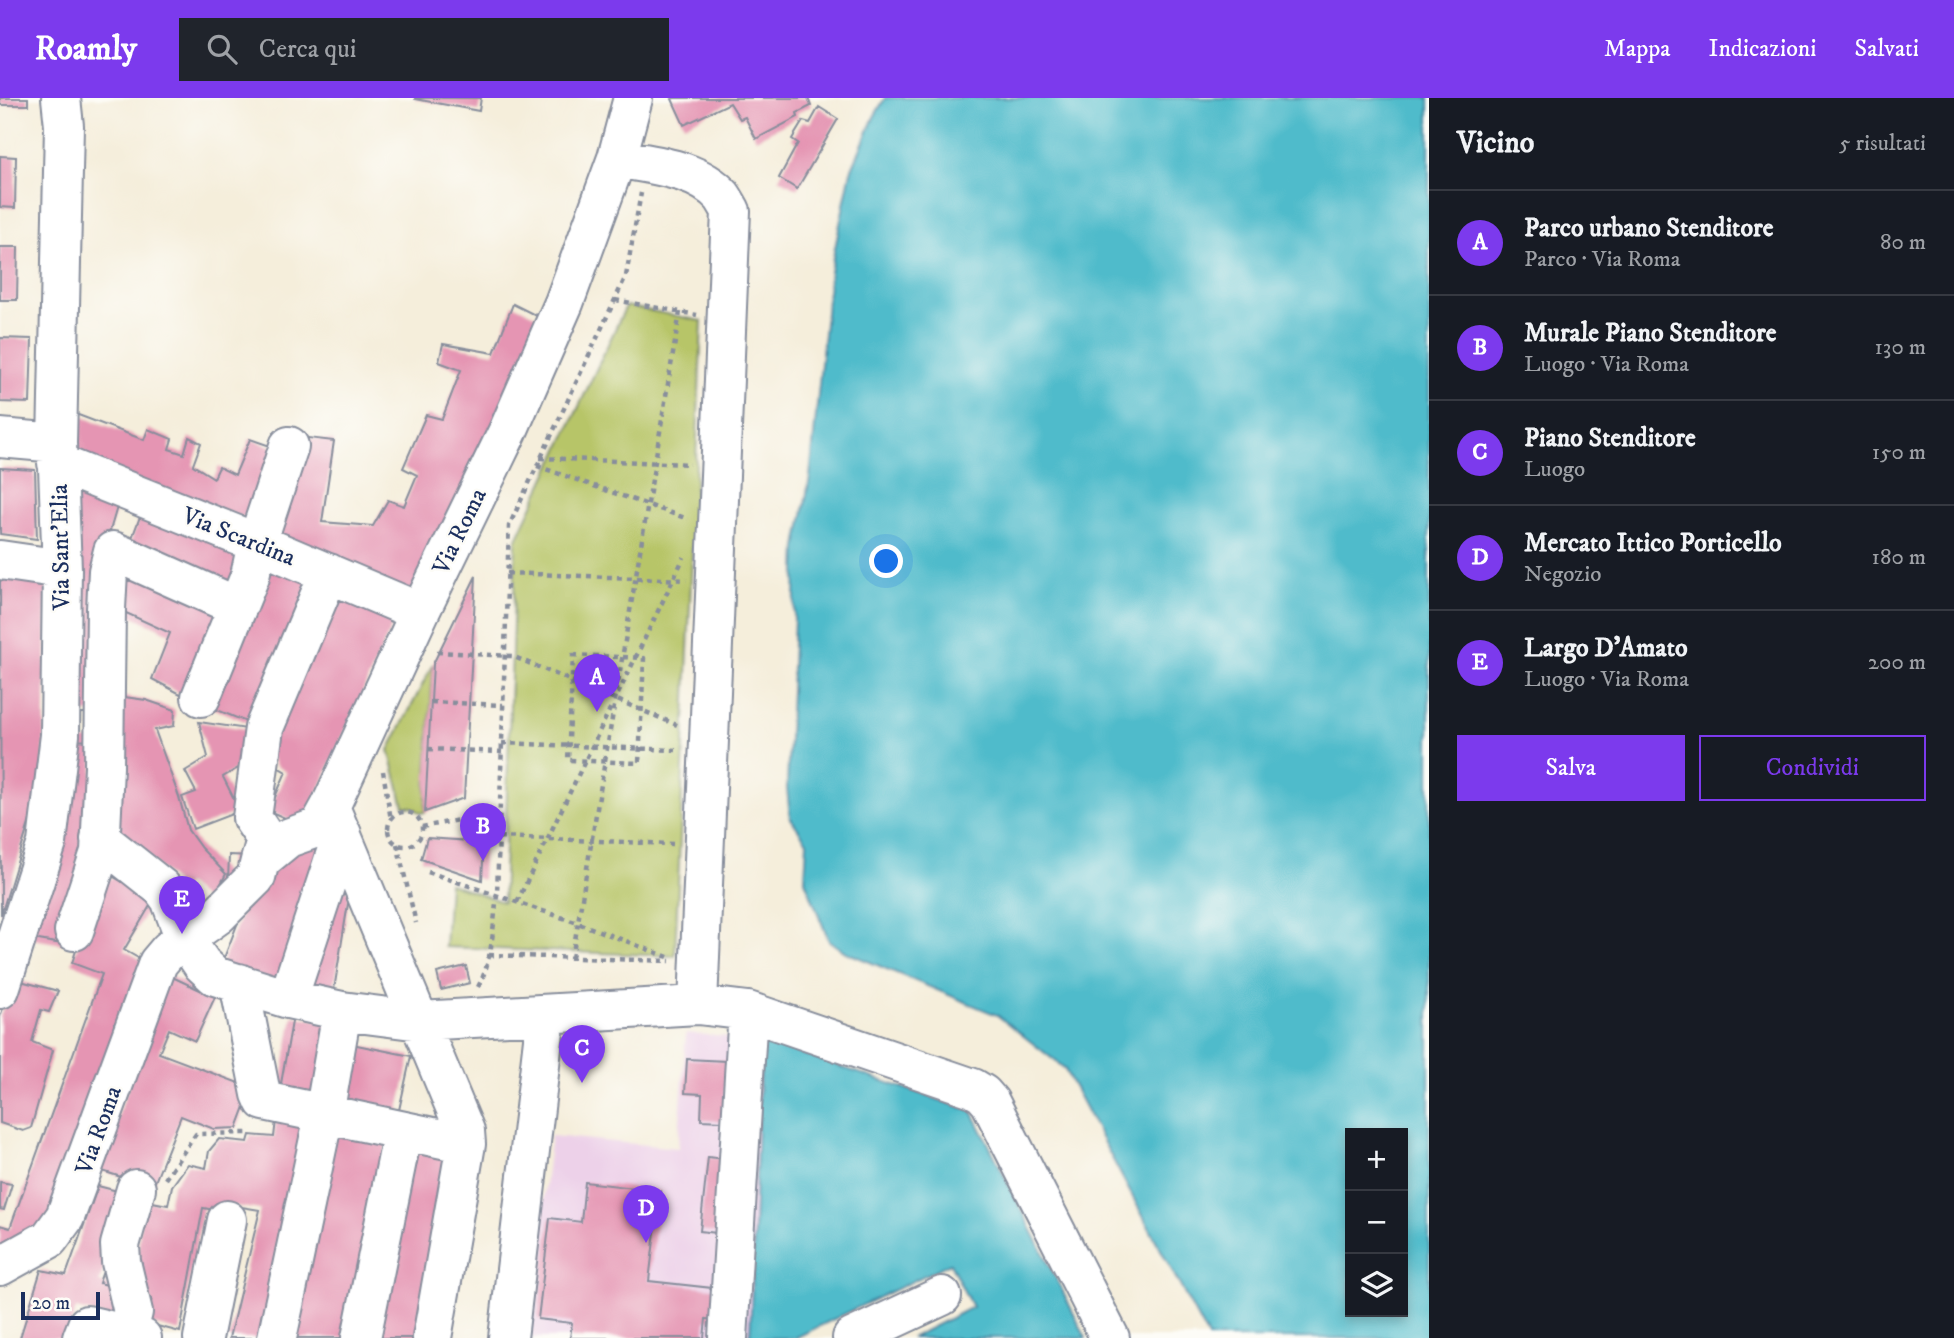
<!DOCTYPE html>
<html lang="it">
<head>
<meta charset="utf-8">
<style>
  :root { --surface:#171b24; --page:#20242c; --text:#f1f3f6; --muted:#9ea1a6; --line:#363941; --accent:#7c3aed }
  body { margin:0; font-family:"IM FELL DW Pica",serif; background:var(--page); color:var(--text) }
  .controls { position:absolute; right:21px; bottom:21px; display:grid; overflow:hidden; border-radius:0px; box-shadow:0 4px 10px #0003 }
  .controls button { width:63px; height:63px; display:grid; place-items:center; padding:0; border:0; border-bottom:2px solid var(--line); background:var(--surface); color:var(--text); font:35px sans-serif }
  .scale { position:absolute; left:21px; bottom:18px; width:79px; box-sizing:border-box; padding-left:7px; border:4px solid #1b2f5e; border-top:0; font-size:19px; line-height:24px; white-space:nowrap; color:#1b2f5e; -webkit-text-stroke:5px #fdfcf7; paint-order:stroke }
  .you { position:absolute; left:887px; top:464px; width:24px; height:24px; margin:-18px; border:5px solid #fff; border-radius:50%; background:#1a73e8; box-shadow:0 0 0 10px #1a73e833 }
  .badge { display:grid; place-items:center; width:46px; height:46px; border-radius:50%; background:var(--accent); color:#fff; font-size:23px; font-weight:700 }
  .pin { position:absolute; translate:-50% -58px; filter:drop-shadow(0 2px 4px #0008) }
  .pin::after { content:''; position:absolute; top:37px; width:24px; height:21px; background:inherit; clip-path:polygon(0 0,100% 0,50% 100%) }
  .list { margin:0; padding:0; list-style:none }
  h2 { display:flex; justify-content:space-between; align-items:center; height:91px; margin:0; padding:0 28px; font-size:30px }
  h2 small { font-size:23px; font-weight:400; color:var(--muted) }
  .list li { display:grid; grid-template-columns:46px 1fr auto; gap:21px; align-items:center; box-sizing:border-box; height:105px; padding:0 28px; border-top:2px solid var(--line) }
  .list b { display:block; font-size:26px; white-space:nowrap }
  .list p { margin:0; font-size:23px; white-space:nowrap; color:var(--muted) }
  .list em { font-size:23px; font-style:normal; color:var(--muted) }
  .actions { display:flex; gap:14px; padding:21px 28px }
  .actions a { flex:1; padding:16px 0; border:2px solid var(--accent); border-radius:0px; text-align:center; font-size:24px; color:var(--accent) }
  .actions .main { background:var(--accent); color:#fff }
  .icon { flex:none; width:38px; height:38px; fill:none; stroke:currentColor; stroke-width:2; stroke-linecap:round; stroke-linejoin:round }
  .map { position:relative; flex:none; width:1429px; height:1240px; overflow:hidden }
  header { display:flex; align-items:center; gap:42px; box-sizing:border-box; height:98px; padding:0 35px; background:var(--accent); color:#fff }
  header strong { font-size:33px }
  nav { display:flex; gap:38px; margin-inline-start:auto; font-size:24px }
  .search { width:490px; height:63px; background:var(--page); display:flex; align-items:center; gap:18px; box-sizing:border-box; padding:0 24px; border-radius:0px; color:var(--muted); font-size:26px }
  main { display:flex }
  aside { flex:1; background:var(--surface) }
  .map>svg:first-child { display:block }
  .built { fill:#edd1e9 }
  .green { fill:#b7c567; stroke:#697a62; stroke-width:2 }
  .water { fill:#4fbbcb; stroke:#357594; stroke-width:2; fill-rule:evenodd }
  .building { fill:#e595b3 }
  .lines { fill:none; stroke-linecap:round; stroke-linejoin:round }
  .minor-casing { stroke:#888e9c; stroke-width:42 }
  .path { stroke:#888e9c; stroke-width:4.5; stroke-dasharray:5 5; stroke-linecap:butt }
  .minor { stroke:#fff; stroke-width:38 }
  .labels { text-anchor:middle; stroke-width:5; stroke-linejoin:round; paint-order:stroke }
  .street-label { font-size:24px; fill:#1b2f5e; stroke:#fdfcf7 }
</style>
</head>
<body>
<header>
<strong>Roamly</strong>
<div class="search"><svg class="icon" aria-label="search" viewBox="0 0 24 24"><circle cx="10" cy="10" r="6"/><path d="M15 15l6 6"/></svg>Cerca qui</div>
<nav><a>Mappa</a><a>Indicazioni</a><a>Salvati</a></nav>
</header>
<main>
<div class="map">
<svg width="1429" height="1240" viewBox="0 0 1429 1240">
  <rect width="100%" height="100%" fill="#fdfcf7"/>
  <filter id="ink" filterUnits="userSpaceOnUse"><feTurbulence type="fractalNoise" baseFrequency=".0143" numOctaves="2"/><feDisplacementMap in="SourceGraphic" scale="14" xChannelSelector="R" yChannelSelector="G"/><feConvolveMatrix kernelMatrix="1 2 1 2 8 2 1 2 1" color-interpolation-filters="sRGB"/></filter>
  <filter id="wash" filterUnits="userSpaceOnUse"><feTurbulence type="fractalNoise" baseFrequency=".00686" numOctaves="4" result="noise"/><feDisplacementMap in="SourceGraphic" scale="28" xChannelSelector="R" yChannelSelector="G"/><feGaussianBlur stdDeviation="1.57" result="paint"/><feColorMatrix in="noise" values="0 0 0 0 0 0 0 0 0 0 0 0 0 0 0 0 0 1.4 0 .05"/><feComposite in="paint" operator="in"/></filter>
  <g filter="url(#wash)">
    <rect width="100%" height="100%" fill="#f5eedb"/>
    <path class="built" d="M 686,935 L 761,942 L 750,1240 L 527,1240 L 551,1038 L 678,1050 Z"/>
    <path class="green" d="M 626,208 L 702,223 L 675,858 L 445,849 L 449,785 L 503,804 L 516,443 Z
      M 433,566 L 425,714 L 421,715 L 412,709 L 404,708 L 389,652 Z"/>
    <path class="water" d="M 885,0 L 1429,0 L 1429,1240 L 1208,1240 L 1064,970 L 997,917 L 846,854 L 829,843 L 805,782 L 807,744 L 790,719 L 787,690 L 797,449 L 810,379 L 830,174 L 851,73 L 874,19 ZM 1403,1035 L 1403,1214 L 1350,1214 L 1350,1035 Z
      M 761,942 L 972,1013 L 1086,1240 L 911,1240 L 972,1209 L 950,1165 L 795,1240 L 750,1240 Z"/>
    <g id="blocks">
      <path class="building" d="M 0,0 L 28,0 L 28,7 L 0,7 Z
        M 415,0 L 481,0 L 479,13 L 415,1 Z
        M 674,0 L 808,0 L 811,8 L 797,15 L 798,19 L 756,41 L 745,19 L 740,21 L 730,5 L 684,27 L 672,1 Z
        M 819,9 L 838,21 L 797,91 L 779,80 L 798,45 L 792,41 L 803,23 L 810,25 Z
        M 0,58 L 16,59 L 15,110 L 0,109 Z
        M 0,149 L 18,149 L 17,202 L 0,202 Z
        M 513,206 L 547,223 L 410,497 L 275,441 L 300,339 L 334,343 L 322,424 L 373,428 L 388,402 L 404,408 L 417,377 L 403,370 L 426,317 L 442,321 L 461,272 L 439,264 L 443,246 L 494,255 Z
        M 0,240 L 32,241 L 30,305 L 0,304 Z
        M 73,315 L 144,342 L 148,331 L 172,341 L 169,351 L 184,356 L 189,339 L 201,345 L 193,367 L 214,380 L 219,369 L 235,377 L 250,341 L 282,352 L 253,423 L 74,364 Z
        M 0,370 L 35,372 L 37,441 L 0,436 Z
        M 75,382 L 119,402 L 107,443 L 97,614 L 69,616 Z
        M 144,408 L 244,452 L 229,493 L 129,448 Z
        M 265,459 L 313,477 L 256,628 L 210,609 Z
        M 128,468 L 230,512 L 192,602 L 152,581 L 170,535 L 113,509 Z
        M 0,476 L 47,482 L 44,676 L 1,817 Z
        M 476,478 L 464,700 L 425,714 L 433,566 Z
        M 333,488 L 398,514 L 303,728 L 269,713 L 286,674 L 276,668 L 266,649 Z
        M 117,598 L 146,602 L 175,612 L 174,628 L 155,632 L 179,699 L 188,732 L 201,750 L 226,776 L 210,806 L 186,786 L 182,791 L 114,726 Z
        M 199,624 L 254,632 L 252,662 L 223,679 L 240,713 L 193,731 L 182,699 L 196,694 L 185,673 L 208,659 Z
        M 95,642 L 89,750 L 62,846 L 27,840 L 69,643 Z
        M 427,740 L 484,744 L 482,782 L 421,761 Z
        M 326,745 L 278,887 L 221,868 L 251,791 L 284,754 Z
        M 229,757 L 254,758 L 228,783 Z
        M 114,779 L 154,801 L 124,852 L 147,865 L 43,1135 L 0,1159 L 0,1127 L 10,1130 L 102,876 L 72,865 L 90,810 L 100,785 Z
        M 332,789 L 350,793 L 333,898 L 301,892 Z
        M 466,868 L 470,885 L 441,892 L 437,875 Z
        M 168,877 L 215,899 L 195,943 L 169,931 L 159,955 L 252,990 L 237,1030 L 214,1031 L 181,1018 L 153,1089 L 99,1072 Z
        M 13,881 L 58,893 L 49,914 L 41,912 L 32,944 L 53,952 L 31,1030 L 23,1033 L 0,1025 L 0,919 Z
        M 293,918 L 330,924 L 316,1003 L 279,997 Z
        M 347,945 L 411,958 L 397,1021 L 334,1008 Z
        M 687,961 L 726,963 L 723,1023 L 701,1022 L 702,996 L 685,995 Z
        M 277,1014 L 309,1016 L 269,1240 L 229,1240 L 260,1112 L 223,1106 L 221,1113 L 203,1110 L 180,1234 L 146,1225 L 152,1200 L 135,1198 L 142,1102 L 168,1107 L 172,1088 L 188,1066 L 206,1070 L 209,1053 L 219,1041 L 248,1044 L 250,1037 L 274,1039 Z
        M 336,1033 L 387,1043 L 347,1240 L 293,1240 Z
        M 407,1052 L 449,1059 L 419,1240 L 375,1240 Z
        M 708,1059 L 733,1062 L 725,1136 L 700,1133 Z
        M 0,1084 L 12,1086 L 4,1112 L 0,1111 Z
        M 585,1084 L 660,1093 L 649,1183 L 721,1191 L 718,1223 L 706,1221 L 704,1240 L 570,1240 L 572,1225 L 538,1221 L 550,1120 L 581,1124 Z
        M 98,1088 L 129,1096 L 99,1185 L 124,1191 L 117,1221 L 76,1211 L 66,1240 L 20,1240 L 41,1172 L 66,1177 Z"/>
    </g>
  </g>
  <g filter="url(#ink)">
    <use href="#blocks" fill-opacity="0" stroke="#888e9c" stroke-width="2"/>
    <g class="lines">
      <g class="minor-casing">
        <path id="minor" d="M 617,60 C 651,67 697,70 722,98 C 725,102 728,108 731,113 L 698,907
          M 0,340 L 57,345
          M 57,365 L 257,445 L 403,507 L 419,516
          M 0,462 L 62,471
          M 201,599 L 250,478 L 257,445 L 289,348
          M 330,709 L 465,1033 L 466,1046 L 432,1240
          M 100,741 L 162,790 L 170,801 L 185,841 L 202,866 L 215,878 L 288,901 L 342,913 L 420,923 L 698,907 L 748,913 L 973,990 L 983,996 L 990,1004 L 1110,1240
          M 260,763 L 266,741 L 252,720 L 264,630 L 329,475
          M 74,833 L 100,754 L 104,669 L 106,511 L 108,473 L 113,453 L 236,508
          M 239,885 L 261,996 L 264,1003 L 466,1046
          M 0,891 L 47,745 L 60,637 L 62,471 L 57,345 L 64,28 L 61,0
          M 288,901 L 342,736
          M 0,1168 L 49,1141 L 65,1119 L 158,865 L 169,852 L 218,817 L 256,779 L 260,763 L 288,740 L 319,729 L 330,709 L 419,516 L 508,333 L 564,205 L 617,60 L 633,0
          M 127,1237 L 133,1214 L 121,1164 L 120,1147 L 136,1091
          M 82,1240 L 87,1227 L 142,1240
          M 203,1240 L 227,1122
          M 277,1240 L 324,1017 L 342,913
          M 361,1240 L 403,1033
          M 508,1240 L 546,916
          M 728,1240 L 748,913
          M 852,1240 L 942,1198"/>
      </g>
      <path class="path" d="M 615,202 L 697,217
        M 540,360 L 690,366
        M 537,368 L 688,421
        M 507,475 L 687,482
        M 437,554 L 512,558 L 677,627
        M 573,557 L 644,560 L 639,665 L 568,662 Z
        M 618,596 L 684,459
        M 431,604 L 503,607
        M 502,645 L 676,652
        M 428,651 L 502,654
        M 383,673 L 391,722
        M388 731a17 17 0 1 1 34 0a17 17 0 1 1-34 0Z
        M 422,729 L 500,714
        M 499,739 L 673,746
        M 397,746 L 416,825
        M 428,774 L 578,825 L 668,859
        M 517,804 L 612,607
        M 489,857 L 670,863
        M 572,860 L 680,214
        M 478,889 C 493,862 493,827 497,797 L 509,428 L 626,178 L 641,95
        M 165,1081 L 196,1036 L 247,1035 L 249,1031"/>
      <use href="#minor" class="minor"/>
    </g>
  </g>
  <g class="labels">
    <g class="street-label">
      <text transform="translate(459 433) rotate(-64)" y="8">Via Roma</text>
      <text transform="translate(239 438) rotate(22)" y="8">Via Scardina</text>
      <text transform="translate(60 449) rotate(-91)" y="8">Via Sant'Elia</text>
      <text transform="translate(98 1032) rotate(-70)" y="8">Via Roma</text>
    </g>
  </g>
</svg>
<div class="controls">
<button>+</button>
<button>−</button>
<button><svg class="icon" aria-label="layers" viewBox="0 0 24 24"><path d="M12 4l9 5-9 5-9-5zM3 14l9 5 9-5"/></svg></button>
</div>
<div class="scale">20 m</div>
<div class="you"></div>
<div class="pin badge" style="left:597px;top:614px">A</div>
<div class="pin badge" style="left:483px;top:763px">B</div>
<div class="pin badge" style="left:582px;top:985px">C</div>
<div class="pin badge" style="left:646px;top:1145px">D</div>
<div class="pin badge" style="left:182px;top:836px">E</div>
</div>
<aside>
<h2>Vicino<small>5 risultati</small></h2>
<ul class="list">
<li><span class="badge">A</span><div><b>Parco urbano Stenditore</b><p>Parco · Via Roma</p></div><em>80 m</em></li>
<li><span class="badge">B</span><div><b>Murale Piano Stenditore</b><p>Luogo · Via Roma</p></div><em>130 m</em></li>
<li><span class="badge">C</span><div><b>Piano Stenditore</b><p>Luogo</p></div><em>150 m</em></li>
<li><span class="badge">D</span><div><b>Mercato Ittico Porticello</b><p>Negozio</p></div><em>180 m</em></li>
<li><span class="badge">E</span><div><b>Largo D'Amato</b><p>Luogo · Via Roma</p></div><em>200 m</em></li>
</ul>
<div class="actions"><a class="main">Salva</a><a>Condividi</a></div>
</aside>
</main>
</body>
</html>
